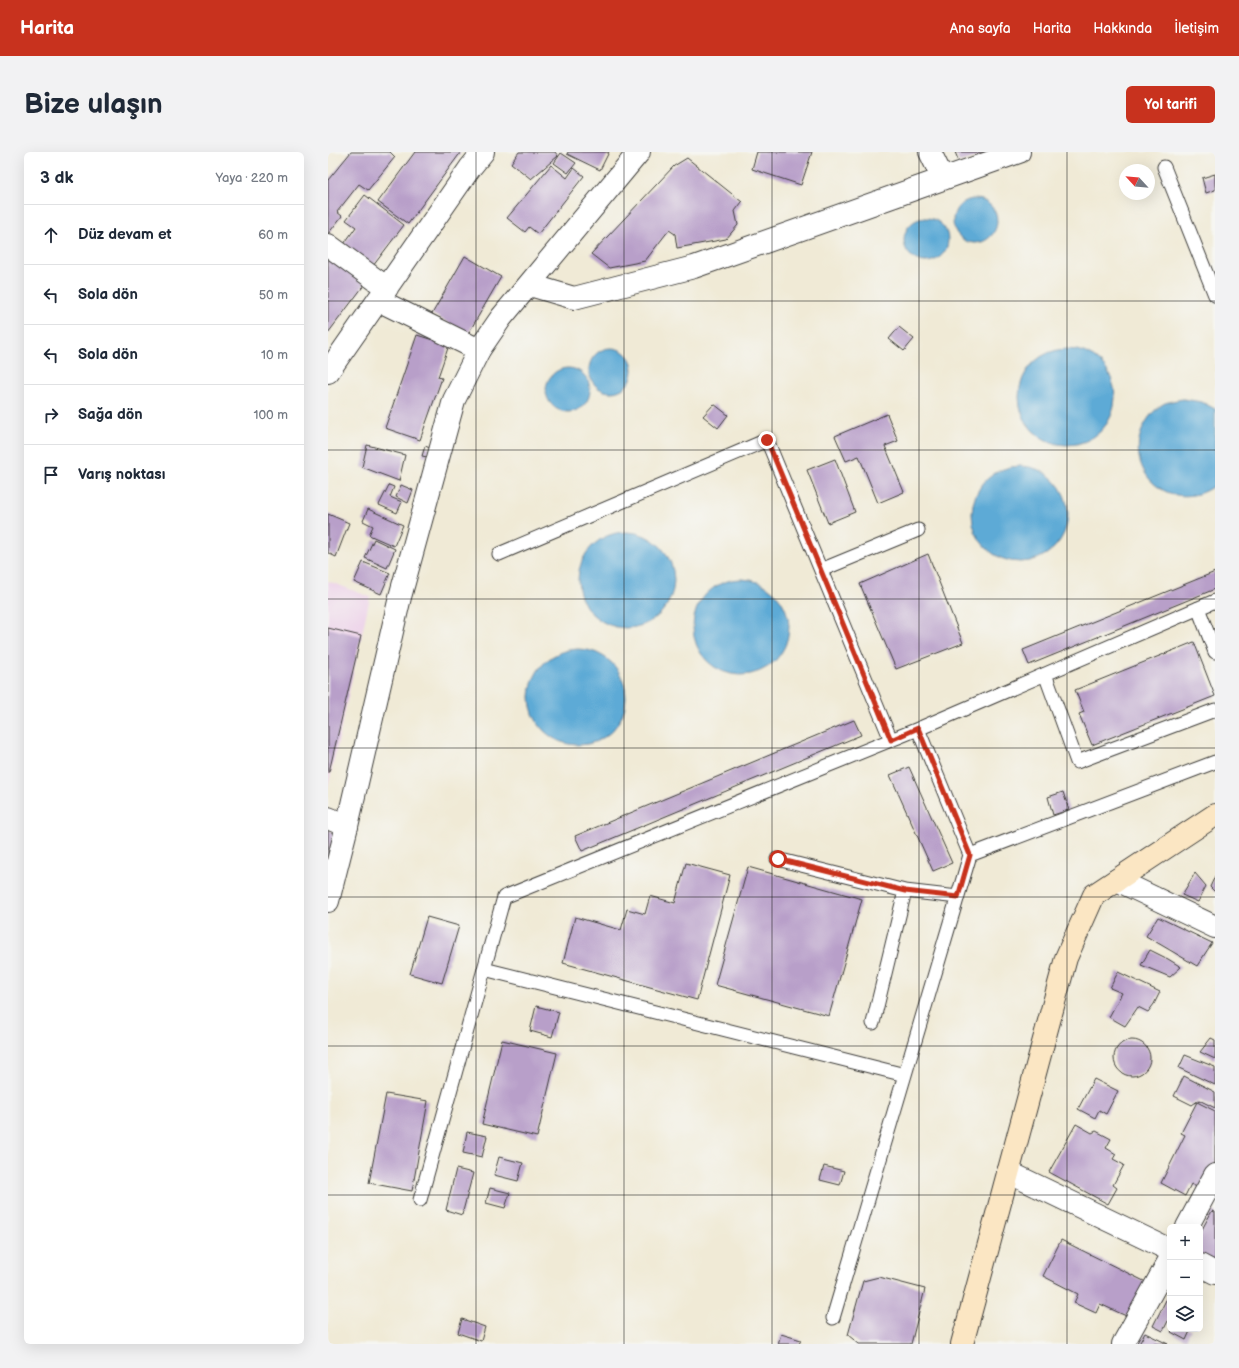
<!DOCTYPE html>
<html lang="tr">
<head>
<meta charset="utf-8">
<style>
  :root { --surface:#fff; --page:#f2f2f3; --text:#1f2937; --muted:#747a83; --line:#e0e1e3; --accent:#c8321e }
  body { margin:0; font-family:"Balsamiq Sans",sans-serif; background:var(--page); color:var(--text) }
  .controls { position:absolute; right:12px; bottom:12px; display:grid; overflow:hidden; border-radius:6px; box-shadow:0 4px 16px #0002 }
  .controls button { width:36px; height:36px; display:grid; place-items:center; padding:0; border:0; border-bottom:1px solid var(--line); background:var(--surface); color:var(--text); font:20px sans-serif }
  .compass { position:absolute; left:791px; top:12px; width:36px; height:36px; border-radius:50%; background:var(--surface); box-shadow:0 4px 16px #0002; rotate:296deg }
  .stop { position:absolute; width:12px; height:12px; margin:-9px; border:3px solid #c8321e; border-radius:50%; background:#fff }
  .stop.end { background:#c8321e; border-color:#fff; box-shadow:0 1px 4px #0008 }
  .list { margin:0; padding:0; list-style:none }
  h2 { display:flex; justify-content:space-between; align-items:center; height:52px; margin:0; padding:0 16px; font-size:17px }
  h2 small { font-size:13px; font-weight:400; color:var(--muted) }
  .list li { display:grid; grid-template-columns:26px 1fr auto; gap:12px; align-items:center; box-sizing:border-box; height:60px; padding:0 16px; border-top:1px solid var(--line) }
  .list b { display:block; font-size:15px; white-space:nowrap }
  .list em { font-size:13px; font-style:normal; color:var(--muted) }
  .icon { flex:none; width:22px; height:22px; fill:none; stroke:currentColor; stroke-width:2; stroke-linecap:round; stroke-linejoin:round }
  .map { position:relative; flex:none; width:887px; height:1192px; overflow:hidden; border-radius:6px }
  header { display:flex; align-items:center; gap:24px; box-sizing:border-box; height:56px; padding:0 20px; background:var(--accent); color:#fff }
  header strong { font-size:19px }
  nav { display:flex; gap:22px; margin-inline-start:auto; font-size:14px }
  .intro { display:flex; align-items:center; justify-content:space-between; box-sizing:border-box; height:96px; padding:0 24px }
  h1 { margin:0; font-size:28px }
  .button { padding:10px 18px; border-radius:6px; background:var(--accent); color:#fff; font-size:14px; font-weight:700 }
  main { display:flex; gap:24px; padding:0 24px }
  aside { flex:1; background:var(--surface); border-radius:6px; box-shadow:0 4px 16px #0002 }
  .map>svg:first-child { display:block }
  .built { fill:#edd1e9 }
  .water { fill:#5daad6; stroke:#3c6379 }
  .building { fill:#b89fc9 }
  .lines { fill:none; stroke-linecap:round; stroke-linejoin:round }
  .service-casing { stroke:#3c3b38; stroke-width:15 }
  .minor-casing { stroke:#3c3b38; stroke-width:24 }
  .tertiary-casing { stroke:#3c3b38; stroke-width:24 }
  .secondary-casing { stroke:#3c3b38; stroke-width:24 }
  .service { stroke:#fff; stroke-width:13 }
  .minor { stroke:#fff; stroke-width:22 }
  .tertiary { stroke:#fff; stroke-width:22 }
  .secondary { stroke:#fbe6c3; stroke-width:22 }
  .route { stroke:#c8321e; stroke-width:5 }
  .grid { fill:none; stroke:#1c1c1c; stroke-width:1; stroke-opacity:0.55 }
</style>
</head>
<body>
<header>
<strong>Harita</strong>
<nav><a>Ana sayfa</a><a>Harita</a><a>Hakkında</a><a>İletişim</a></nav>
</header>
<div class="intro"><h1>Bize ulaşın</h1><a class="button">Yol tarifi</a></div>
<main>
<aside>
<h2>3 dk<small>Yaya · 220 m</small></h2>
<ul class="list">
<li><svg class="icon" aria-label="ahead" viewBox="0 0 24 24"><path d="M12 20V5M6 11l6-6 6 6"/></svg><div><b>Düz devam et</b></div><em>60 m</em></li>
<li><svg class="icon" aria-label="left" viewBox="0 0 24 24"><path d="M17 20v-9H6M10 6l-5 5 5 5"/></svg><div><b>Sola dön</b></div><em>50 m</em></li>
<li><svg class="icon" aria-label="left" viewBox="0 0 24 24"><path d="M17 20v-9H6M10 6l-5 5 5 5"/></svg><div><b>Sola dön</b></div><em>10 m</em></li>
<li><svg class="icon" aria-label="right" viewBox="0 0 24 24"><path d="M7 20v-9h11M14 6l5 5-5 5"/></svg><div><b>Sağa dön</b></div><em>100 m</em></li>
<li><svg class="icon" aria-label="arrive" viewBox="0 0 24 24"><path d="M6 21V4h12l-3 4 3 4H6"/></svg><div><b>Varış noktası</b></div></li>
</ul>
</aside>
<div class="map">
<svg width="887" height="1192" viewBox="0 0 887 1192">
  <rect width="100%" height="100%" fill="#f6f6f2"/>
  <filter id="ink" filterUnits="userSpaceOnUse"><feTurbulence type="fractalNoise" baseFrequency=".025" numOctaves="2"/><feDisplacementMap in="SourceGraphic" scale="8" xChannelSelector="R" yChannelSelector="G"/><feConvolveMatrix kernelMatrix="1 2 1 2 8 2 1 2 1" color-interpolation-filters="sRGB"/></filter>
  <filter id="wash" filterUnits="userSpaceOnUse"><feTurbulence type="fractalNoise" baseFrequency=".012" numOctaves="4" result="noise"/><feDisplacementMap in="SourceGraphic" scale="16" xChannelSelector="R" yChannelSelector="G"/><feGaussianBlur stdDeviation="0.9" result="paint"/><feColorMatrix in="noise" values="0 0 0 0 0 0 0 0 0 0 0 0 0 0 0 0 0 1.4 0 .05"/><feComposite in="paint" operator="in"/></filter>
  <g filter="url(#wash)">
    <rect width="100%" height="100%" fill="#f0ead6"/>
    <path class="built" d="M 0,429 L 42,445 L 0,635 Z"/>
    <path class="water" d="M625 69a22 22 0 1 1 44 0a22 22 0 1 1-44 0Z
      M576 88a22 22 0 1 1 44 0a22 22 0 1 1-44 0Z
      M261 218a22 22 0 1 1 44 0a22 22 0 1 1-44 0Z
      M691 245a48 48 0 1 1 96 0a48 48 0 1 1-96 0Z
      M218 238a22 22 0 1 1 44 0a22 22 0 1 1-44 0Z
      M 855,247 L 874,250 L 887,257 L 887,333 C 844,366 790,317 818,270 C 822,263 829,255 837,251 C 843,249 849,248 855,247 Z
      M644 362a48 48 0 1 1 96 0a48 48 0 1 1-96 0Z
      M250 428a48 48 0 1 1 96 0a48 48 0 1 1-96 0Z
      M365 475a48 48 0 1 1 96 0a48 48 0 1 1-96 0Z
      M202 545a48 48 0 1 1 96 0a48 48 0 1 1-96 0Z"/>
    <g id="blocks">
      <path class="building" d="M 23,0 L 62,0 L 67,5 L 40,38 L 31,32 L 9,60 L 14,64 L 0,82 L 0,28 Z
        M 87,0 L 133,0 L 80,72 L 50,50 Z
        M 191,0 L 227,0 L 230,4 L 203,27 L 183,11 Z
        M 240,0 L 281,0 L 272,18 L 239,2 Z
        M 429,0 L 484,0 L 473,33 L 424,17 Z
        M 627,0 L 668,0 L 631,10 Z
        M 233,1 L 248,11 L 240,21 L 226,11 Z
        M 359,6 L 414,50 L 407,59 L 410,73 L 398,87 L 349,96 L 347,82 L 341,78 L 317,109 L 281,116 L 263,102 L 346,14 Z
        M 223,13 L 239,26 L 246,16 L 256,24 L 210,82 L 201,75 L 197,80 L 179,66 Z
        M 887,22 L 887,38 L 878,41 L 874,26 Z
        M 37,43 L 76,73 L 45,114 L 16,92 L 28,75 L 18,68 Z
        M 137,104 L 173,125 L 140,182 L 104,162 Z
        M 0,106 L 37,132 L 0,181 Z
        M 571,175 L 586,187 L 576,199 L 561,187 Z
        M 89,183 L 121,193 L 110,225 L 114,226 L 92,288 L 57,276 Z
        M 386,252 L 400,263 L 390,276 L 375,264 Z
        M 559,262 L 570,289 L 557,294 L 576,340 L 550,351 L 531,304 L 518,309 L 507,284 Z
        M 39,293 L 77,303 L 71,329 L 34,315 Z
        M 97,294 L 102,296 L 99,305 L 94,304 Z
        M 507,307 L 527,360 L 500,371 L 479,318 Z
        M 61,333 L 66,335 L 62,345 L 74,350 L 69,361 L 51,353 Z
        M 73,333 L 85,338 L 80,351 L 68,345 Z
        M 40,357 L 75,373 L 66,394 L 41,383 L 45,374 L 35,369 Z
        M 0,362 L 21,371 L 8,405 L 0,401 Z
        M 46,387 L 67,397 L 59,416 L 37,406 Z
        M 600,402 L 635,491 L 568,517 L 532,432 Z
        M 35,410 L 62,421 L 53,442 L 26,430 Z
        M 887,420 L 887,437 L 701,513 L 695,498 Z
        M 0,476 L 33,484 L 1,620 L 0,620 Z
        M 866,490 L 887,544 L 764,593 L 751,562 L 756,560 L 747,538 Z
        M 526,568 L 533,583 L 254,699 L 247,684 Z
        M 581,615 L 624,711 L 605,719 L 562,623 Z
        M 735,640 L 741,658 L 725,663 L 720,645 Z
        M 0,678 L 11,682 L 0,716 Z
        M 358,711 L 402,723 L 369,848 L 235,811 L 247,765 L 293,778 L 299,757 L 317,762 L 322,744 L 347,751 Z
        M 420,715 L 534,747 L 501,864 L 387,833 Z
        M 867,721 L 878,734 L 870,750 L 854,743 Z
        M 887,724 L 887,740 L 882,735 Z
        M 99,765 L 131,774 L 114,831 L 82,822 Z
        M 830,765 L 884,791 L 869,814 L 818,784 Z
        M 822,798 L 840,807 L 853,815 L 842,825 L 813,813 Z
        M 790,820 L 832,840 L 826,852 L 820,860 L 810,855 L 797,874 L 781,865 L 794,841 L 782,836 Z
        M 208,854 L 231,860 L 224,885 L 202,879 Z
        M 883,886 L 887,888 L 887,907 L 872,900 Z
        M786 906a18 18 0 1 1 36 0a18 18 0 1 1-36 0Z
        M 174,888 L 229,901 L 209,985 L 154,972 Z
        M 857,903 L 887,915 L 887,933 L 851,916 Z
        M 856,924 L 887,940 L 887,956 L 871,948 L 864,953 L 846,944 Z
        M 766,927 L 790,939 L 778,962 L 771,958 L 767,966 L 750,957 Z
        M 58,942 L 100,949 L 84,1039 L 41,1031 Z
        M 869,950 L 887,959 L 887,1017 L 876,1039 L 863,1032 L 857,1044 L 833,1031 L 857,983 L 853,981 Z
        M 748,972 L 764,981 L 768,979 L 783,987 L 778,996 L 788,1002 L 785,1007 L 796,1013 L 785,1033 L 789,1036 L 780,1052 L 721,1020 Z
        M 139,980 L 159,984 L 154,1005 L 135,1001 Z
        M 171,1005 L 195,1011 L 190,1029 L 166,1023 Z
        M 496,1014 L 516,1019 L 512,1033 L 492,1028 Z
        M 128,1017 L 145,1021 L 134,1063 L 118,1058 Z
        M 162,1036 L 182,1041 L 177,1056 L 158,1051 Z
        M 884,1059 L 887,1060 L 887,1109 L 872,1102 L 872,1081 Z
        M 733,1088 L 826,1134 L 807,1168 L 772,1152 L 768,1161 L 746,1151 L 750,1142 L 715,1124 Z
        M 551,1125 L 597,1137 L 583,1192 L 531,1192 L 520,1183 L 535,1129 Z
        M 842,1140 L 842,1167 L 841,1167 L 835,1179 L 825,1174 Z
        M 134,1167 L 157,1175 L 153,1189 L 130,1181 Z
        M 845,1177 L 863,1177 L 858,1188 L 843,1180 Z
        M 817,1181 L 840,1192 L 811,1192 Z
        M 453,1182 L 473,1188 L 471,1192 L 450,1192 Z"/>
    </g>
  </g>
  <g filter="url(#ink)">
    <use href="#blocks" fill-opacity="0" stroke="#3c3b38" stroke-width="1"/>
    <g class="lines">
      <g class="service-casing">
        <path id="service" d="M 836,15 L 887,143
          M 171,402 L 439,288 L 563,588
          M 493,418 L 590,378
          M 870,456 L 887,500
          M 717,522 L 749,610 L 887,558
          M 590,577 L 887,449
          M 642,703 L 887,610
          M 449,707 L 577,739
          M 156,817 L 577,923
          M 545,871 L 577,739 L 630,745
          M 92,1048 L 176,745 L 590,577 L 642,703 L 505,1166"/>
      </g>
      <g class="minor-casing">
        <path id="minor" d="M 602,0 L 615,27
          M 0,93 L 59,136
          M 202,133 L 246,146 L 366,115 L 691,0
          M 50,148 L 151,198
          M 0,220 L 142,16 L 155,0
          M 0,666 L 19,674
          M 789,728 L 887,775
          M 680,1020 L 842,1098
          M 859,1075 L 887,1023
          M 872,1113 L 887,1121
          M 795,1192 L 842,1107"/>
      </g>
      <g class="tertiary-casing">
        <path id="tertiary" d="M 0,749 L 19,674 L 72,445 L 126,248 L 151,198 L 173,166 L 311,0"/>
      </g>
      <g class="secondary-casing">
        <path id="secondary" d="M 634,1192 L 738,806 L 766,743 L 887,663"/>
      </g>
      <use href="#service" class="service"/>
      <use href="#minor" class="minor"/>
      <use href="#tertiary" class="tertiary"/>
      <use href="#secondary" class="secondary"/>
    </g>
  </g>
  <g class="lines" filter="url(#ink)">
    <path class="route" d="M 439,288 L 563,588 L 590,576 L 642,703 L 630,745 L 577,739 L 450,707"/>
  </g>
  <path class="grid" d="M 148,0 L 148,1192M 296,0 L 296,1192M 444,0 L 444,1192M 591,0 L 591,1192M 739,0 L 739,1192M 0,149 L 887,149M 0,298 L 887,298M 0,447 L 887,447M 0,596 L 887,596M 0,745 L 887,745M 0,894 L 887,894M 0,1043 L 887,1043"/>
</svg>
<div class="controls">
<button>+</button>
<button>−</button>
<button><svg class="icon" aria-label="layers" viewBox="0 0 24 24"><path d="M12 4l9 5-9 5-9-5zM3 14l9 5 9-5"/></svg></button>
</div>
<svg class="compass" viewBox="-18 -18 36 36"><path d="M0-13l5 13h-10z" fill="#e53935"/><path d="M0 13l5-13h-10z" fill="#747a83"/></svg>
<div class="stop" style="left:450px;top:707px"></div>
<div class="stop end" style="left:439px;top:288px"></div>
</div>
</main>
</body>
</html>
